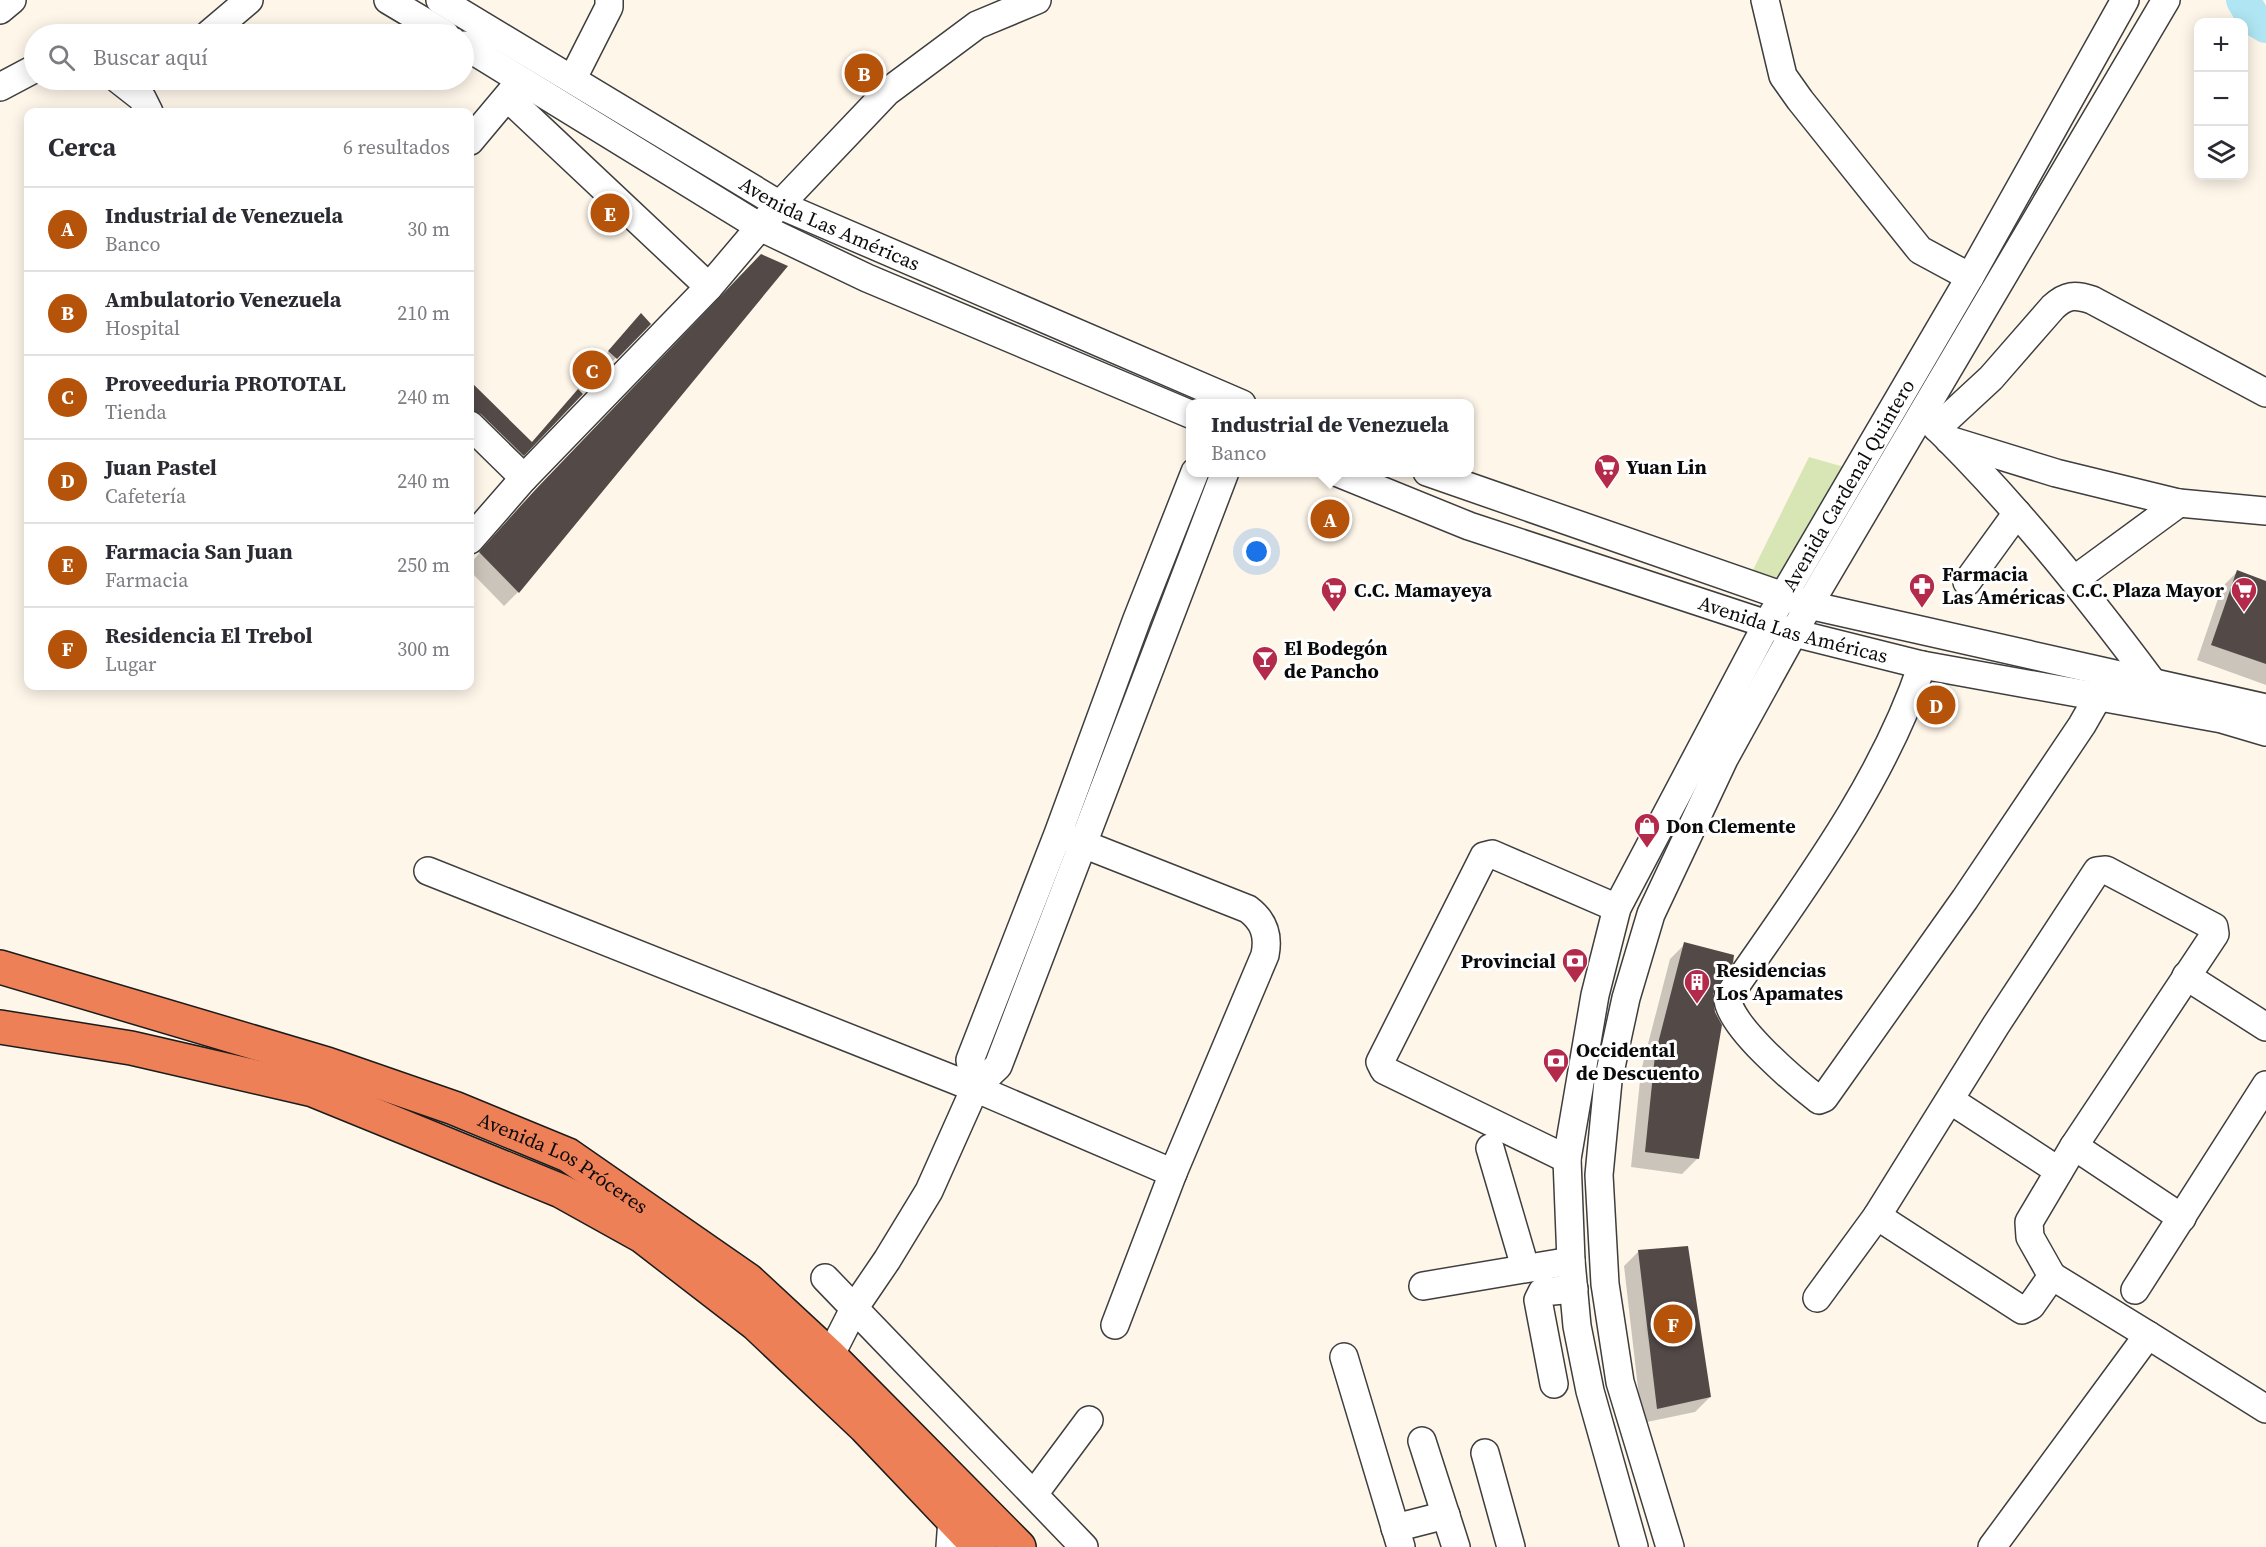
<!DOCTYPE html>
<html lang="es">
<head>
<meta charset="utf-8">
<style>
  :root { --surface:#fff; --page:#f7f7f7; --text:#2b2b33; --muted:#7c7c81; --line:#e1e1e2; --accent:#b45309 }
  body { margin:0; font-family:"Source Serif 4",serif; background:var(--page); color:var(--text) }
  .controls { position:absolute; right:18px; top:18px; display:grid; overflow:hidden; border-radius:12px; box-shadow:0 3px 15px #0003 }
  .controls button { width:54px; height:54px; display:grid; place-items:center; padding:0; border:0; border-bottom:2px solid var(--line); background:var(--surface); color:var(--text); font:30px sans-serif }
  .you { position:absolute; left:1257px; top:552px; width:21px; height:21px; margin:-15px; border:4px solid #fff; border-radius:50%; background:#1a73e8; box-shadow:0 0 0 9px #1a73e833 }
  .badge { display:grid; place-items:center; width:39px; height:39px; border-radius:50%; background:var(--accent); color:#fff; font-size:20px; font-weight:700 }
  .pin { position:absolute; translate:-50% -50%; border:3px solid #fff; box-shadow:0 2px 6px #0006 }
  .popup { position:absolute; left:1186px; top:399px; width:288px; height:78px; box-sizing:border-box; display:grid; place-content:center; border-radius:12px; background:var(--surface); filter:drop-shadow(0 2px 4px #0005); font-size:20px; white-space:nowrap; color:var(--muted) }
  .popup b { font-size:22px; color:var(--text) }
  .popup::after { content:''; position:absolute; left:50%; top:100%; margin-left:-12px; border:12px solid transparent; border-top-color:var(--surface) }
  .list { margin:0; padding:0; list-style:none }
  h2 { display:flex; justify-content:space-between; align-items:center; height:78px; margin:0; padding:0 24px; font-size:26px }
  h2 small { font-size:20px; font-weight:400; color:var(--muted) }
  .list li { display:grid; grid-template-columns:39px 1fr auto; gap:18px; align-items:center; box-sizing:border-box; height:84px; padding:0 24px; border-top:2px solid var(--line) }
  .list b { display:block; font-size:22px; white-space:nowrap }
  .list p { margin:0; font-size:20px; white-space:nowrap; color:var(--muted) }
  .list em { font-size:20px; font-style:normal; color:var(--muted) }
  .icon { flex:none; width:33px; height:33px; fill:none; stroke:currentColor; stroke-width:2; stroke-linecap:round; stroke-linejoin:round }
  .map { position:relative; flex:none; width:2266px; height:1547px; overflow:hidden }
  .search { position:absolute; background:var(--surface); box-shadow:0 3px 15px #0003; left:24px; top:24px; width:450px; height:66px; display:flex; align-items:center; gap:15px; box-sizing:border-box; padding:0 21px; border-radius:33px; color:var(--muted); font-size:22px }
  .panel { position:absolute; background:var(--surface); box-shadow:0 3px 15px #0003; left:24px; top:108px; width:450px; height:582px; border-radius:12px }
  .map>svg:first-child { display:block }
  .green { fill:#d8e6b5 }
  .shadow { fill:#0003 }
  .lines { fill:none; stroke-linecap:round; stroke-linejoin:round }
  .river { stroke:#b0e6f3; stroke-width:34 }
  .building { fill:#534a48 }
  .minor-casing { stroke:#3e3e3e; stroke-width:30 }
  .highway-casing { stroke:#1c1c1c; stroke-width:36 }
  .minor { stroke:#fff; stroke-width:27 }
  .highway { stroke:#ee8057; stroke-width:33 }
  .labels { text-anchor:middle; stroke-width:6; stroke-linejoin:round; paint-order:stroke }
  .street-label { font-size:20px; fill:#0b0b0b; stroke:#fff }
  .poi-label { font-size:20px; font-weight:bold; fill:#0b0b0b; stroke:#fff; text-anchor:start }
</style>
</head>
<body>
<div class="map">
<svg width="2266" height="1547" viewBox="0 0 2266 1547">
  <rect width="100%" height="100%" fill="#fef6e9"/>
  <path class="green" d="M 1809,457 L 1858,471 L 1783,593 L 1747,582 Z"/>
  <path class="shadow" d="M 761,256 L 518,592 L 504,606 L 470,571 L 470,564 L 521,505 L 706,315 L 736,280 Z
    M 634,322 L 649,324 L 609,365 L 602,359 Z
    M 470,383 L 531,443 L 581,394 L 508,470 L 470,432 Z
    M 2237,572 L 2266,583 L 2266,685 L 2197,660 L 2222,587 Z
    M 1685,944 L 1711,994 L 1697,1159 L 1682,1174 L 1631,1167 L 1641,1071 L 1670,959 Z
    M 1639,1251 L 1710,1397 L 1695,1412 L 1642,1423 L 1624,1266 Z"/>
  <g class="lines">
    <path class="river" d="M 2243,0 L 2254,19 L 2266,26"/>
  </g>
  <path class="building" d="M 761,254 L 788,266 L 519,593 L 479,552 L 536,489 Z
    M 641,313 L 651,324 L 617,359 L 608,351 Z
    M 470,381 L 532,442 L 578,389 L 583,394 L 524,456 L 481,414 L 470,410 Z
    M 2237,570 L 2266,581 L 2266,664 L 2211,645 Z
    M 1684,942 L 1734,955 L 1733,963 L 1713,994 L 1715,1012 L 1722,1025 L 1699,1159 L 1645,1152 L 1655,1055 Z
    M 1688,1246 L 1711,1397 L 1657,1409 L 1638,1250 Z"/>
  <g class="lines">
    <g class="minor-casing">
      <g id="minor">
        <path d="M 388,0 L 445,34"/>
        <path id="s1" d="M 440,0 L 780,205 L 1242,404"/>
        <path d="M 1765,0 L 1783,76 L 1800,100 L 1920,250 L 1970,277"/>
        <path d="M 0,10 L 12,0"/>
        <path d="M 209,34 L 249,0"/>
        <path d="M 464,45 L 760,227 L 867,278 L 1190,414"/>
        <path d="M 573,78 L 609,7 L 609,0"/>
        <path d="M 119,80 L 142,98 L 149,112"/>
        <path d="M 0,87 L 34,69"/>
        <path d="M 508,98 L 709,287"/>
        <path d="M 470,141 L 517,85"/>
        <path d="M 1926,417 C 2009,497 2082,588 2151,680"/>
        <path d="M 470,425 L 524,478"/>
        <path d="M 1937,428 L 1991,378 L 2053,307 C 2066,295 2075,294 2092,300 L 2266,393"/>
        <path d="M 1949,440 L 2056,473 L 2179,503 L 2266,511"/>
        <path id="s2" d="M 1336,472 L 1469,526 L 1794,633 L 1922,665 L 2222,719 L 2266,732"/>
        <path d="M 1427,472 L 1809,605 L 2266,708"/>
        <path d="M 470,540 L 524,478 L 709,287 L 770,215 L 887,92 L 977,25 L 1037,0"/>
        <path d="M 2074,580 L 2179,503"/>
        <path d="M 1967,582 L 2017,513"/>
        <path d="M 1922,665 C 1881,787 1800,892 1728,997 C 1725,1023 1798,1084 1819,1100 L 1824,1098 L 1965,899 L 2082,725 L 2098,697"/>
        <path d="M 1068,838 L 1248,909 C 1264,921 1269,935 1265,955 L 1173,1173 L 1115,1325"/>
        <path d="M 428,871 L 975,1088 L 1173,1173"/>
        <path d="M 2186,976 L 2266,1027"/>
        <path d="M 975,1088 L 970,1060 L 1058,834 L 1137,619 L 1195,472"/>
        <path d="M 1950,1100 L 2059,1171"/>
        <path d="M 2074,1146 L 2182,1218"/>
        <path d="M 1490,1148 L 1525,1267"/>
        <path d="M 1567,1159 L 1384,1070 L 1380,1062 L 1484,856 L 1492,854 L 1617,908"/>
        <path d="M 1877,1216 L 1996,1025 L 2097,871 L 2106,870 L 2214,927 L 2215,934 L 2074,1146 L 2029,1222 L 2030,1237 L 2052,1276"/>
        <path d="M 825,1278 L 1084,1547"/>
        <path d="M 1423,1286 L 1571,1261"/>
        <path d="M 2135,1290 L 2266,1085"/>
        <path d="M 1817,1298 L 1877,1216 L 2022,1310 L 2031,1306 L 2052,1276 L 2148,1335"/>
        <path d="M 830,1356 L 855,1307 L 887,1260 L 929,1191 L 975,1088 L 998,1066 L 1225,472"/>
        <path d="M 1344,1357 L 1401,1547"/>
        <path d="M 1554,1384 L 1538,1300 L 1542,1292 L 1574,1289"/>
        <path d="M 1422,1441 L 1456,1547"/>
        <path d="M 1485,1453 L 1511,1547"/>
        <path d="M 1034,1494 L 1089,1420"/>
        <path d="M 1395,1528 L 1446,1515"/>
        <path d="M 950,1547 L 952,1519"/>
        <path id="s3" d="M 1634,1547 L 1590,1391 L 1577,1326 L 1571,1261 L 1567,1159 L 1595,995 L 1617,908 L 1768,622 L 1970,277 L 2125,0"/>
        <path d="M 1670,1547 L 1620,1382 L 1605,1284 L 1599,1175 L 1608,1081 L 1626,998 L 1651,914 L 1724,759 L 1809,605 L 2166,0"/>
        <path d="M 1992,1547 L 2148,1335 L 2266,1409"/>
      </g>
    </g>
    <g class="highway-casing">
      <g id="highway">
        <path id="s4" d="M 0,967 L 327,1064 L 454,1108 L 568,1155 L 748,1280 L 830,1356 L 1019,1547"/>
        <path d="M 0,1027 L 131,1048 L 313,1090 L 561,1191 L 642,1236 L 756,1324 L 865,1427 L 979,1547"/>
      </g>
    </g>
    <use href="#minor" class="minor"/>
    <use href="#highway" class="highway"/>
  </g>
  <defs>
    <g id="supermarket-pin" transform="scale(1.35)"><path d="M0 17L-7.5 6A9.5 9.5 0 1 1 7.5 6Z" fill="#b42a4a" stroke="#fff"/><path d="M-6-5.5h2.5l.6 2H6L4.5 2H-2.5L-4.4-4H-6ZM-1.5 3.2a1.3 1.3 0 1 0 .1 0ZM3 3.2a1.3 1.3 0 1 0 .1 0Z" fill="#fff"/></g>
    <g id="pharmacy-pin" transform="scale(1.35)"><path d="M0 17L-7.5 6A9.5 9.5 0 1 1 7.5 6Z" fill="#b42a4a" stroke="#fff"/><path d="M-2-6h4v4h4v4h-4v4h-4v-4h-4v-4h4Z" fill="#fff"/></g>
    <g id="bar-pin" transform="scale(1.35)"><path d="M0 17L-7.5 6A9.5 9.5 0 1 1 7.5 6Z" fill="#b42a4a" stroke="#fff"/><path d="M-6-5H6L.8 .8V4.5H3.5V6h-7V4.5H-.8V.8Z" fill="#fff"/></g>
    <g id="shop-pin" transform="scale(1.35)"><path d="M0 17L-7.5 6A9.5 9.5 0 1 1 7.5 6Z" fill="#b42a4a" stroke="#fff"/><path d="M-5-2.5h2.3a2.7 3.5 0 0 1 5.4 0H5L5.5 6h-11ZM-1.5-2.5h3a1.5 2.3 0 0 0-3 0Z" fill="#fff"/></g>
    <g id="bank-pin" transform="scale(1.35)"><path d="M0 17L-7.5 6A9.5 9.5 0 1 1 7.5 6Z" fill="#b42a4a" stroke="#fff"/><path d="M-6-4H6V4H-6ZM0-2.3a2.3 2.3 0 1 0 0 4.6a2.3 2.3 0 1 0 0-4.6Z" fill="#fff"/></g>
    <g id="building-pin" transform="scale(1.35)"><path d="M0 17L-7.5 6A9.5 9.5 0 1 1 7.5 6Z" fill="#b42a4a" stroke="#fff"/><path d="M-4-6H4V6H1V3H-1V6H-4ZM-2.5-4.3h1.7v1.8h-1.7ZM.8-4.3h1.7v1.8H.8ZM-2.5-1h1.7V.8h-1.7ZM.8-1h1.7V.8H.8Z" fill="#fff"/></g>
  </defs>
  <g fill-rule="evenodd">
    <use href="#supermarket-pin" x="1607" y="467"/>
    <use href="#pharmacy-pin" x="1922" y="586"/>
    <use href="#supermarket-pin" x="1334" y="590"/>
    <use href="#supermarket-pin" x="2244" y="590"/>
    <use href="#bar-pin" x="1265" y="659"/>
    <use href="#shop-pin" x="1647" y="826"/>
    <use href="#bank-pin" x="1575" y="961"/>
    <use href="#building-pin" x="1697" y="982"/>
    <use href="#bank-pin" x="1556" y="1061"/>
  </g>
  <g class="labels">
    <g class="street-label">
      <text dy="7" stroke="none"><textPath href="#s1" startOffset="450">Avenida Las Américas</textPath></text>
      <text dy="7" stroke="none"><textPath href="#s3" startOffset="1134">Avenida Cardenal Quintero</textPath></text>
      <text dy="7" stroke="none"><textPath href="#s2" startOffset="484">Avenida Las Américas</textPath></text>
      <text dy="7" stroke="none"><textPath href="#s4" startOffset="598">Avenida Los Próceres</textPath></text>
    </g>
    <g class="poi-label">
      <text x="1626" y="474">Yuan Lin</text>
      <text x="1942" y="581">Farmacia<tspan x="1942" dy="23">Las Américas</tspan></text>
      <text x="1354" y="597">C.C. Mamayeya</text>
      <text x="2224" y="597" text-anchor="end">C.C. Plaza Mayor</text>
      <text x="1284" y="655">El Bodegón<tspan x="1284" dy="23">de Pancho</tspan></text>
      <text x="1666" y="833">Don Clemente</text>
      <text x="1556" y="968" text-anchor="end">Provincial</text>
      <text x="1716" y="977">Residencias<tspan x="1716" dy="23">Los Apamates</tspan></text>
      <text x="1576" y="1057">Occidental<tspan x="1576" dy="23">de Descuento</tspan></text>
    </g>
  </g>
</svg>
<div class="controls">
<button>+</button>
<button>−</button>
<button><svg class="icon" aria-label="layers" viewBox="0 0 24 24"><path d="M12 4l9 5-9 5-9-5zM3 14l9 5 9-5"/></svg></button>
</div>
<div class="you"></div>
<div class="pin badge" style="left:1330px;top:519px">A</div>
<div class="popup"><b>Industrial de Venezuela</b>Banco</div>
<div class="pin badge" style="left:864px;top:73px">B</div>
<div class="pin badge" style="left:592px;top:370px">C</div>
<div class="pin badge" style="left:1936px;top:705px">D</div>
<div class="pin badge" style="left:610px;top:213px">E</div>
<div class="pin badge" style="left:1673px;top:1324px">F</div>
<div class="search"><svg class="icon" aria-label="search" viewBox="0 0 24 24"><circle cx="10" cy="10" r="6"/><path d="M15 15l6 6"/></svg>Buscar aquí</div>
<section class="panel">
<h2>Cerca<small>6 resultados</small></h2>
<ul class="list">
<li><span class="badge">A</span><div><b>Industrial de Venezuela</b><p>Banco</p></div><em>30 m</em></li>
<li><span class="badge">B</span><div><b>Ambulatorio Venezuela</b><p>Hospital</p></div><em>210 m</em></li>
<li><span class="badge">C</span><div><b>Proveeduria PROTOTAL</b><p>Tienda</p></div><em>240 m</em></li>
<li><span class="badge">D</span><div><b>Juan Pastel</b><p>Cafetería</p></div><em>240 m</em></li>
<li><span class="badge">E</span><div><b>Farmacia San Juan</b><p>Farmacia</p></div><em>250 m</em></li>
<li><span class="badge">F</span><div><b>Residencia El Trebol</b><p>Lugar</p></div><em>300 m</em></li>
</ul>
</section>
</div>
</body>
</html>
